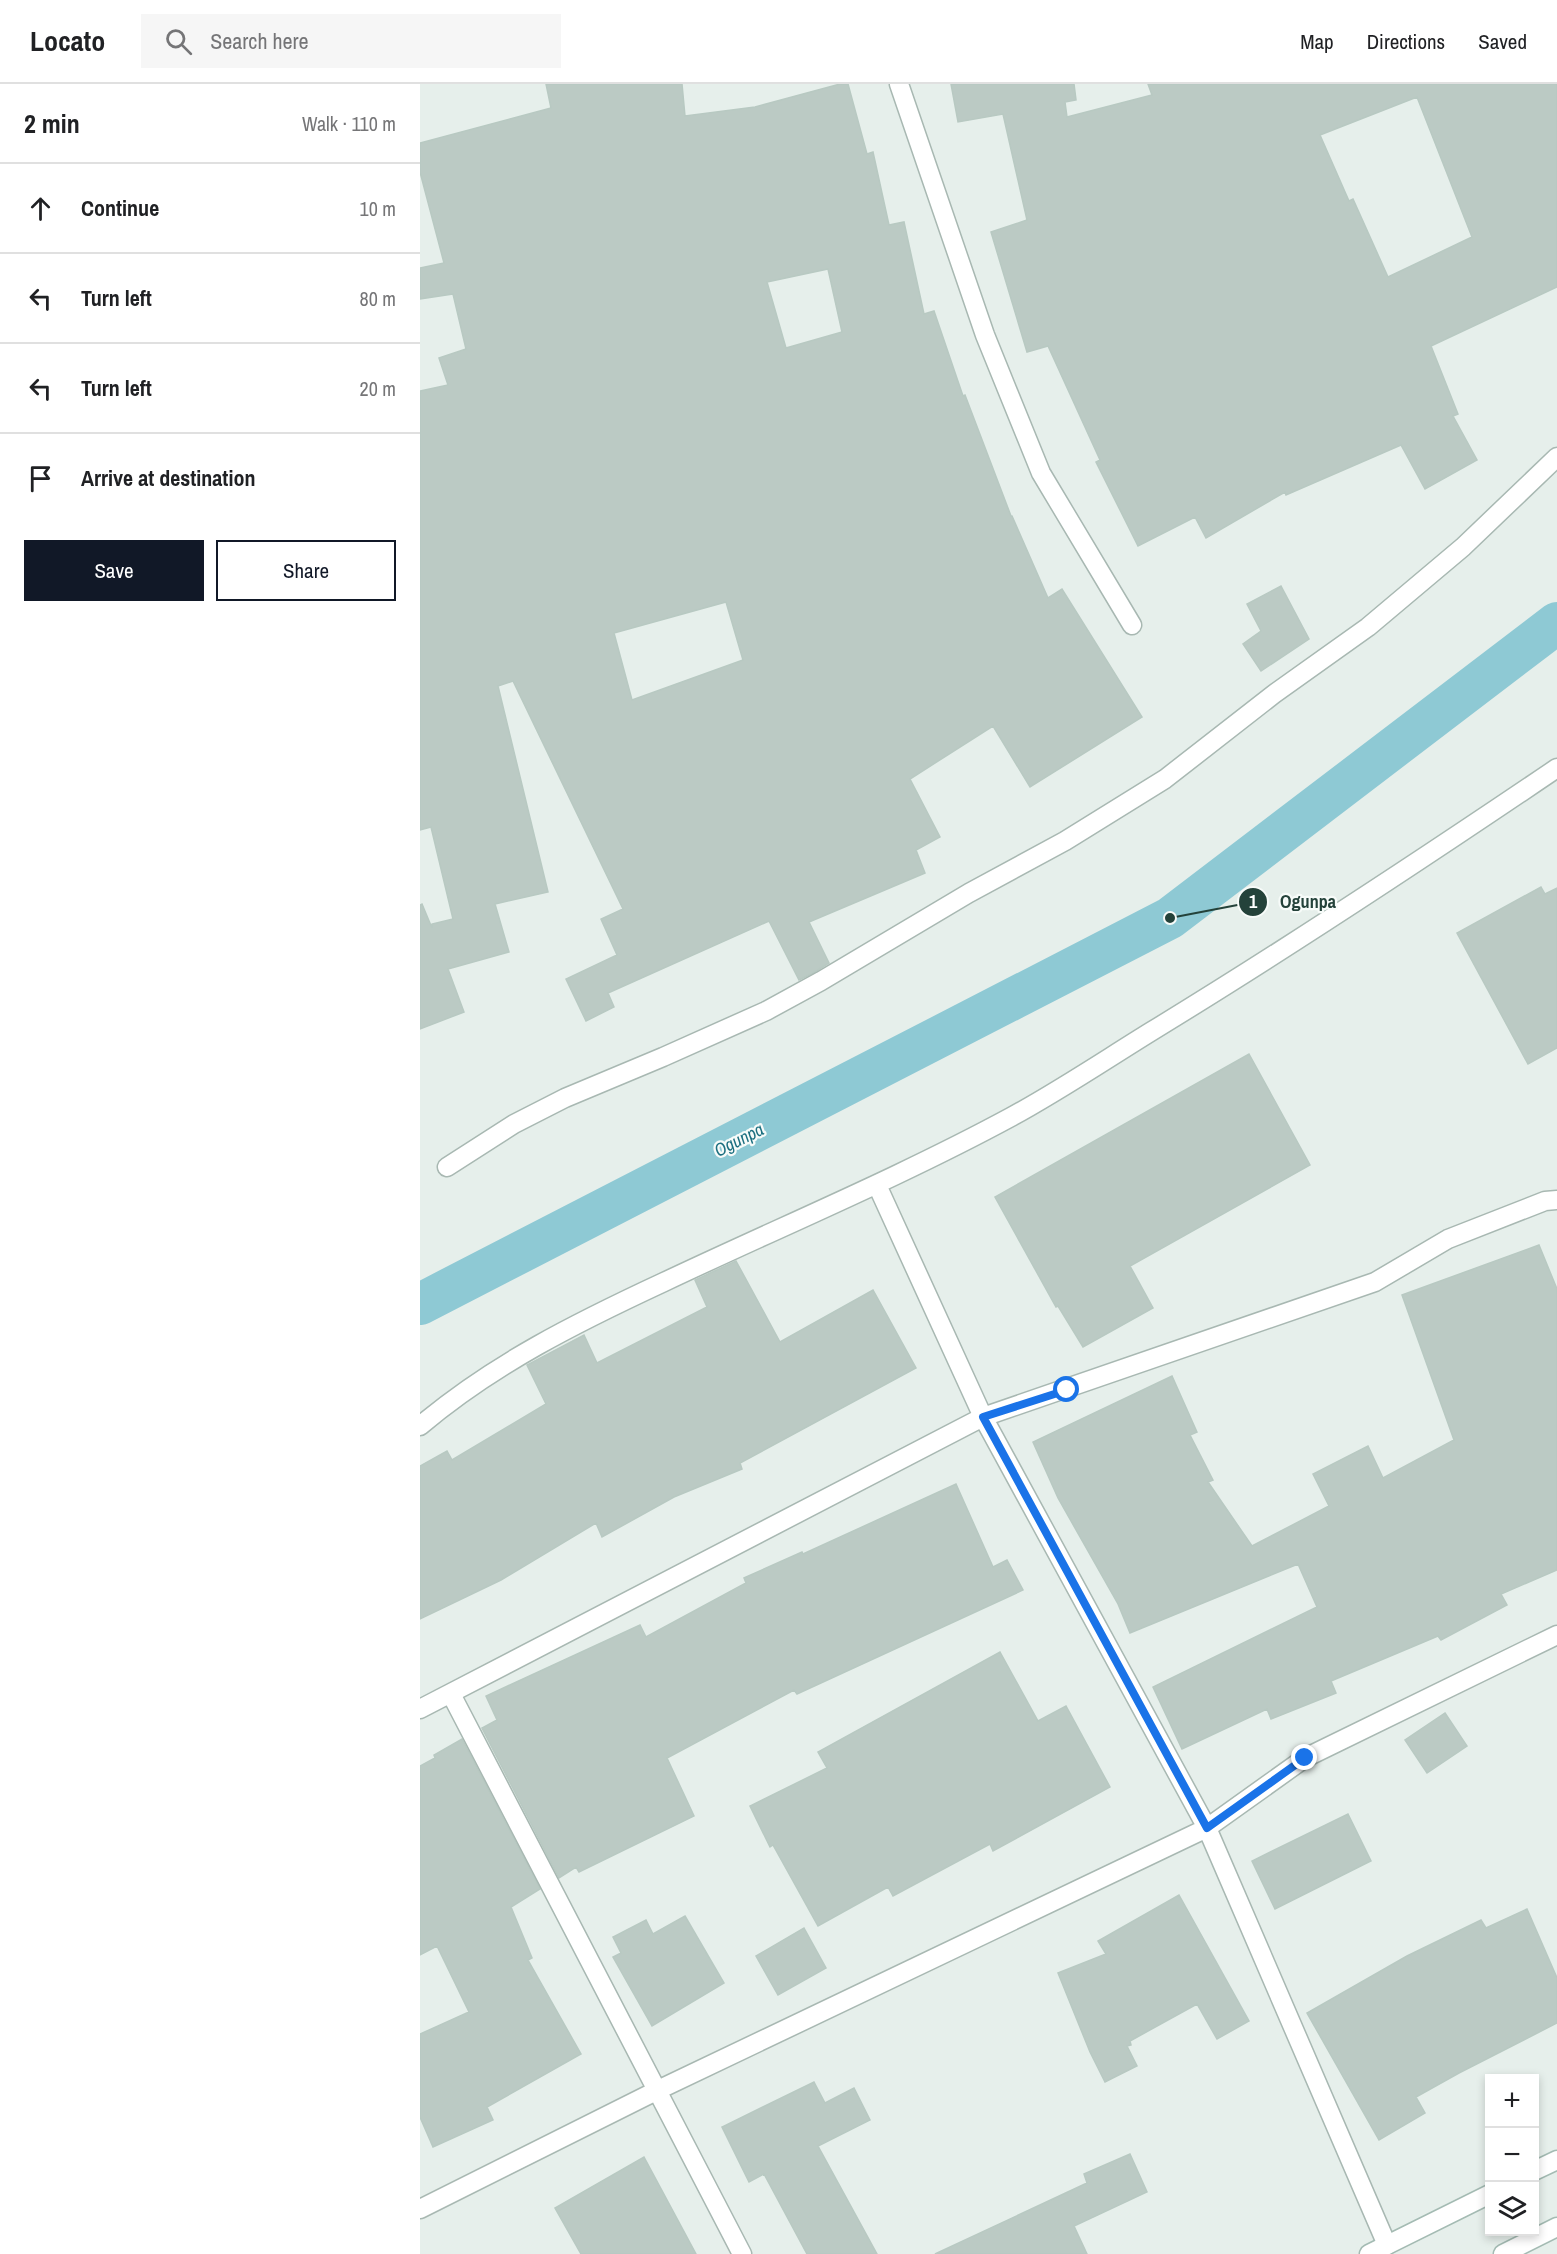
<!DOCTYPE html>
<html lang="en">
<head>
<meta charset="utf-8">
<style>
  :root { --surface:#fff; --page:#f6f6f6; --text:#202124; --muted:#757577; --line:#e0e0e0; --accent:#111827 }
  body { margin:0; font-family:"Archivo Narrow",sans-serif; background:var(--page); color:var(--text) }
  .controls { position:absolute; right:18px; bottom:18px; display:grid; overflow:hidden; border-radius:0px; box-shadow:0 3px 9px #0003 }
  .controls button { width:54px; height:54px; display:grid; place-items:center; padding:0; border:0; border-bottom:2px solid var(--line); background:var(--surface); color:var(--text); font:30px sans-serif }
  .stop { position:absolute; width:18px; height:18px; margin:-14px; border:4px solid #1a73e8; border-radius:50%; background:#fff }
  .stop.end { background:#1a73e8; border-color:#fff; box-shadow:0 2px 6px #0008 }
  .list { margin:0; padding:0; list-style:none }
  h2 { display:flex; justify-content:space-between; align-items:center; height:78px; margin:0; padding:0 24px; font-size:26px }
  h2 small { font-size:20px; font-weight:400; color:var(--muted) }
  .list li { display:grid; grid-template-columns:39px 1fr auto; gap:18px; align-items:center; box-sizing:border-box; height:90px; padding:0 24px; border-top:2px solid var(--line) }
  .list b { display:block; font-size:22px; white-space:nowrap }
  .list em { font-size:20px; font-style:normal; color:var(--muted) }
  .actions { display:flex; gap:12px; padding:18px 24px }
  .actions a { flex:1; padding:14px 0; border:2px solid var(--accent); border-radius:0px; text-align:center; font-size:21px; color:var(--accent) }
  .actions .main { background:var(--accent); color:#fff }
  .icon { flex:none; width:33px; height:33px; fill:none; stroke:currentColor; stroke-width:2; stroke-linecap:round; stroke-linejoin:round }
  .map { position:relative; flex:none; width:1137px; height:2170px; overflow:hidden }
  header { display:flex; align-items:center; gap:36px; box-sizing:border-box; height:84px; padding:0 30px; background:var(--surface); border-bottom:2px solid var(--line) }
  header strong { font-size:28px }
  nav { display:flex; gap:33px; margin-inline-start:auto; font-size:21px }
  .search { width:420px; height:54px; background:var(--page); display:flex; align-items:center; gap:15px; box-sizing:border-box; padding:0 21px; border-radius:0px; color:var(--muted); font-size:22px }
  main { display:flex }
  aside { flex:1; background:var(--surface) }
  .map>svg:first-child { display:block }
  .lines { fill:none; stroke-linecap:round; stroke-linejoin:round }
  .canal { stroke:#8ec9d4; stroke-width:42 }
  .building { fill:#bbcac4; stroke:#b8c9c2; stroke-width:1.5; fill-rule:evenodd }
  .minor-casing { stroke:#a8b8b2; stroke-width:21 }
  .secondary-casing { stroke:#a4bbb3; stroke-width:21 }
  .minor { stroke:#fff; stroke-width:18 }
  .secondary { stroke:#fff; stroke-width:18 }
  .route { stroke:#1a73e8; stroke-width:8 }
  .labels { text-anchor:middle; stroke-width:4.5; stroke-linejoin:round; paint-order:stroke }
  .water-label { font-size:18px; font-style:italic; fill:#1c6f80; stroke:#f7fbf9 }
  .leader { fill:none; stroke:#24423a; stroke-width:2 }
  .callout-dot { fill:#24423a; stroke:#f7fbf9; stroke-width:2 }
  .mark-label { font-size:18px; text-anchor:middle; font-weight:bold; fill:#fff }
  .callout-label { font-size:18px; text-anchor:middle; font-weight:bold; fill:#24423a; stroke:#f7fbf9; stroke-width:4.5; stroke-linejoin:round; paint-order:stroke }
</style>
</head>
<body>
<header>
<strong>Locato</strong>
<div class="search"><svg class="icon" aria-label="search" viewBox="0 0 24 24"><circle cx="10" cy="10" r="6"/><path d="M15 15l6 6"/></svg>Search here</div>
<nav><a>Map</a><a>Directions</a><a>Saved</a></nav>
</header>
<main>
<aside>
<h2>2 min<small>Walk · 110 m</small></h2>
<ul class="list">
<li><svg class="icon" aria-label="ahead" viewBox="0 0 24 24"><path d="M12 20V5M6 11l6-6 6 6"/></svg><div><b>Continue</b></div><em>10 m</em></li>
<li><svg class="icon" aria-label="left" viewBox="0 0 24 24"><path d="M17 20v-9H6M10 6l-5 5 5 5"/></svg><div><b>Turn left</b></div><em>80 m</em></li>
<li><svg class="icon" aria-label="left" viewBox="0 0 24 24"><path d="M17 20v-9H6M10 6l-5 5 5 5"/></svg><div><b>Turn left</b></div><em>20 m</em></li>
<li><svg class="icon" aria-label="arrive" viewBox="0 0 24 24"><path d="M6 21V4h12l-3 4 3 4H6"/></svg><div><b>Arrive at destination</b></div></li>
</ul>
<div class="actions"><a class="main">Save</a><a>Share</a></div>
</aside>
<div class="map">
<svg width="1137" height="2170" viewBox="0 0 1137 2170">
  <rect width="100%" height="100%" fill="#e6efeb"/>
  <g class="lines">
    <path class="canal" d="M 0,1220 L 750,834 L 1137,539"/>
  </g>
  <path class="building" d="M 126,0 L 262,0 L 265,32 L 335,23 L 420,0 L 428,0 L 447,70 L 453,68 L 469,141 L 484,138 L 504,230 L 514,227 L 543,312 L 545,311 L 591,432 L 592,432 L 628,514 L 642,505 L 722,633 L 610,703 L 573,642 L 490,695 L 520,753 L 496,766 L 505,789 L 389,838 L 409,879 L 393,889 L 379,896 L 349,837 L 188,909 L 194,923 L 166,937 L 146,895 L 197,871 L 181,835 L 203,825 L 93,597 L 78,602 L 128,808 L 75,820 L 89,868 L 28,885 L 44,928 L 0,945 L 0,821 L 2,820 L 12,844 L 12,840 L 33,835 L 11,743 L 0,746 L 0,307 L 28,301 L 19,274 L 46,265 L 33,210 L 0,215 L 0,184 L 24,179 L 0,88 L 0,59 L 131,24 ZM 408,185 L 422,248 L 366,264 L 347,198 ZM 306,518 L 323,576 L 212,616 L 194,549 Z
    M 531,0 L 654,0 L 656,16 L 645,18 L 647,33 L 732,11 L 728,0 L 1137,0 L 1137,203 L 1011,262 L 1038,330 L 1033,332 L 1057,376 L 1005,405 L 981,361 L 866,411 L 865,408 L 786,454 L 775,433 L 718,462 L 676,378 L 680,376 L 628,262 L 607,268 L 571,148 L 607,136 L 583,30 L 538,38 ZM 997,13 L 1052,153 L 968,193 L 933,115 L 929,117 L 900,51 Z
    M 861,502 L 889,555 L 841,587 L 823,560 L 841,547 L 827,520 Z
    M 1121,803 L 1125,810 L 1137,804 L 1137,964 L 1108,980 L 1037,849 Z
    M 829,970 L 890,1081 L 710,1182 L 733,1224 L 663,1263 L 638,1222 L 636,1223 L 575,1113 Z
    M 1119,1161 L 1137,1205 L 1137,1486 L 1081,1510 L 1087,1521 L 1021,1556 L 1018,1552 L 911,1597 L 916,1609 L 851,1635 L 847,1625 L 762,1665 L 733,1603 L 897,1523 L 878,1480 L 710,1549 L 698,1520 L 638,1414 L 613,1358 L 752,1292 L 777,1348 L 770,1351 L 793,1396 L 788,1398 L 832,1462 L 909,1422 L 893,1390 L 948,1362 L 963,1394 L 1034,1356 L 982,1211 Z
    M 316,1177 L 360,1258 L 453,1206 L 496,1284 L 320,1379 L 322,1385 L 254,1413 L 182,1453 L 176,1439 L 81,1496 L 0,1535 L 0,1382 L 27,1367 L 32,1376 L 126,1320 L 107,1281 L 164,1251 L 177,1279 L 287,1223 L 275,1196 Z
    M 536,1400 L 573,1483 L 587,1476 L 603,1506 L 377,1610 L 374,1606 L 247,1674 L 274,1732 L 159,1788 L 156,1783 L 139,1794 L 62,1644 L 77,1636 L 66,1612 L 220,1541 L 226,1553 L 326,1499 L 324,1494 L 382,1468 L 383,1470 Z
    M 580,1568 L 618,1637 L 646,1622 L 690,1703 L 573,1767 L 570,1760 L 473,1812 L 468,1803 L 398,1842 L 353,1761 L 350,1763 L 330,1722 L 407,1684 L 398,1668 Z
    M 1025,1629 L 1047,1662 L 1007,1689 L 985,1656 Z
    M 42,1655 L 120,1805 L 91,1823 L 112,1874 L 108,1876 L 161,1970 L 67,2023 L 73,2036 L 13,2063 L 0,2033 L 0,1950 L 49,1928 L 17,1862 L 0,1871 L 0,1682 L 15,1674 L 14,1671 Z
    M 928,1730 L 951,1777 L 855,1825 L 832,1777 Z
    M 759,1811 L 829,1937 L 797,1955 L 777,1920 L 710,1957 L 711,1961 L 707,1962 L 717,1982 L 685,1998 L 670,1968 L 638,1889 L 686,1870 L 678,1857 Z
    M 1107,1825 L 1137,1894 L 1137,1939 L 1039,1989 L 996,2013 L 1005,2029 L 959,2056 L 887,1929 L 987,1872 L 1061,1836 L 1066,1844 Z
    M 265,1832 L 304,1899 L 232,1942 L 193,1873 L 201,1869 L 193,1853 L 226,1836 L 233,1850 Z
    M 384,1844 L 406,1884 L 358,1911 L 336,1872 Z
    M 394,1998 L 405,2019 L 434,2004 L 450,2036 L 398,2062 L 457,2170 L 387,2170 L 344,2090 L 329,2098 L 302,2043 Z
    M 710,2070 L 727,2108 L 654,2142 L 667,2170 L 515,2170 L 667,2099 L 664,2090 Z
    M 224,2073 L 276,2170 L 161,2170 L 135,2124 Z"/>
  <g class="lines">
    <g class="minor-casing">
      <path id="minor" d="M 479,0 L 565,251 L 621,389 L 712,541
        M 27,1083 L 94,1040 L 145,1014 L 243,973 L 346,927 L 401,897 L 549,809 L 645,757 L 745,695 L 854,610 L 948,543 L 1043,463 L 1137,373
        M 457,1101 L 563,1333 L 955,1198 L 1028,1155 L 1125,1117 L 1137,1116
        M 0,1342 C 73,1280 158,1238 244,1198 C 360,1143 478,1094 591,1033 C 639,1007 685,976 732,947 C 870,863 1004,774 1137,684
        M 31,1610 L 322,2170
        M 0,1625 L 563,1333 L 787,1744 L 967,2161
        M 0,2125 L 238,2006 L 787,1744 L 885,1674 L 1137,1551"/>
    </g>
    <g class="secondary-casing">
      <path id="secondary" d="M 1114,2087 L 1137,2076
        M 949,2170 L 1070,2110
        M 1083,2170 L 1137,2143"/>
    </g>
    <use href="#minor" class="minor"/>
    <use href="#secondary" class="secondary"/>
  </g>
  <g class="lines">
    <path class="route" d="M 647,1306 L 563,1333 L 787,1744 L 885,1674"/>
  </g>
  <g class="labels">
    <g class="water-label">
      <text transform="translate(319 1056) rotate(-27)" y="6">Ogunpa</text>
    </g>
  </g>
  <path class="leader" d="M750 834L833 818"/>
  <g class="callout-dot">
    <circle cx="750" cy="834" r="6"/>
    <circle cx="833" cy="818" r="15"/>
  </g>
  <g class="mark-label">
    <text x="833" y="824">1</text>
  </g>
  <g class="callout-label">
    <text x="888" y="824">Ogunpa</text>
  </g>
</svg>
<div class="controls">
<button>+</button>
<button>−</button>
<button><svg class="icon" aria-label="layers" viewBox="0 0 24 24"><path d="M12 4l9 5-9 5-9-5zM3 14l9 5 9-5"/></svg></button>
</div>
<div class="stop" style="left:647px;top:1306px"></div>
<div class="stop end" style="left:885px;top:1674px"></div>
</div>
</main>
</body>
</html>
